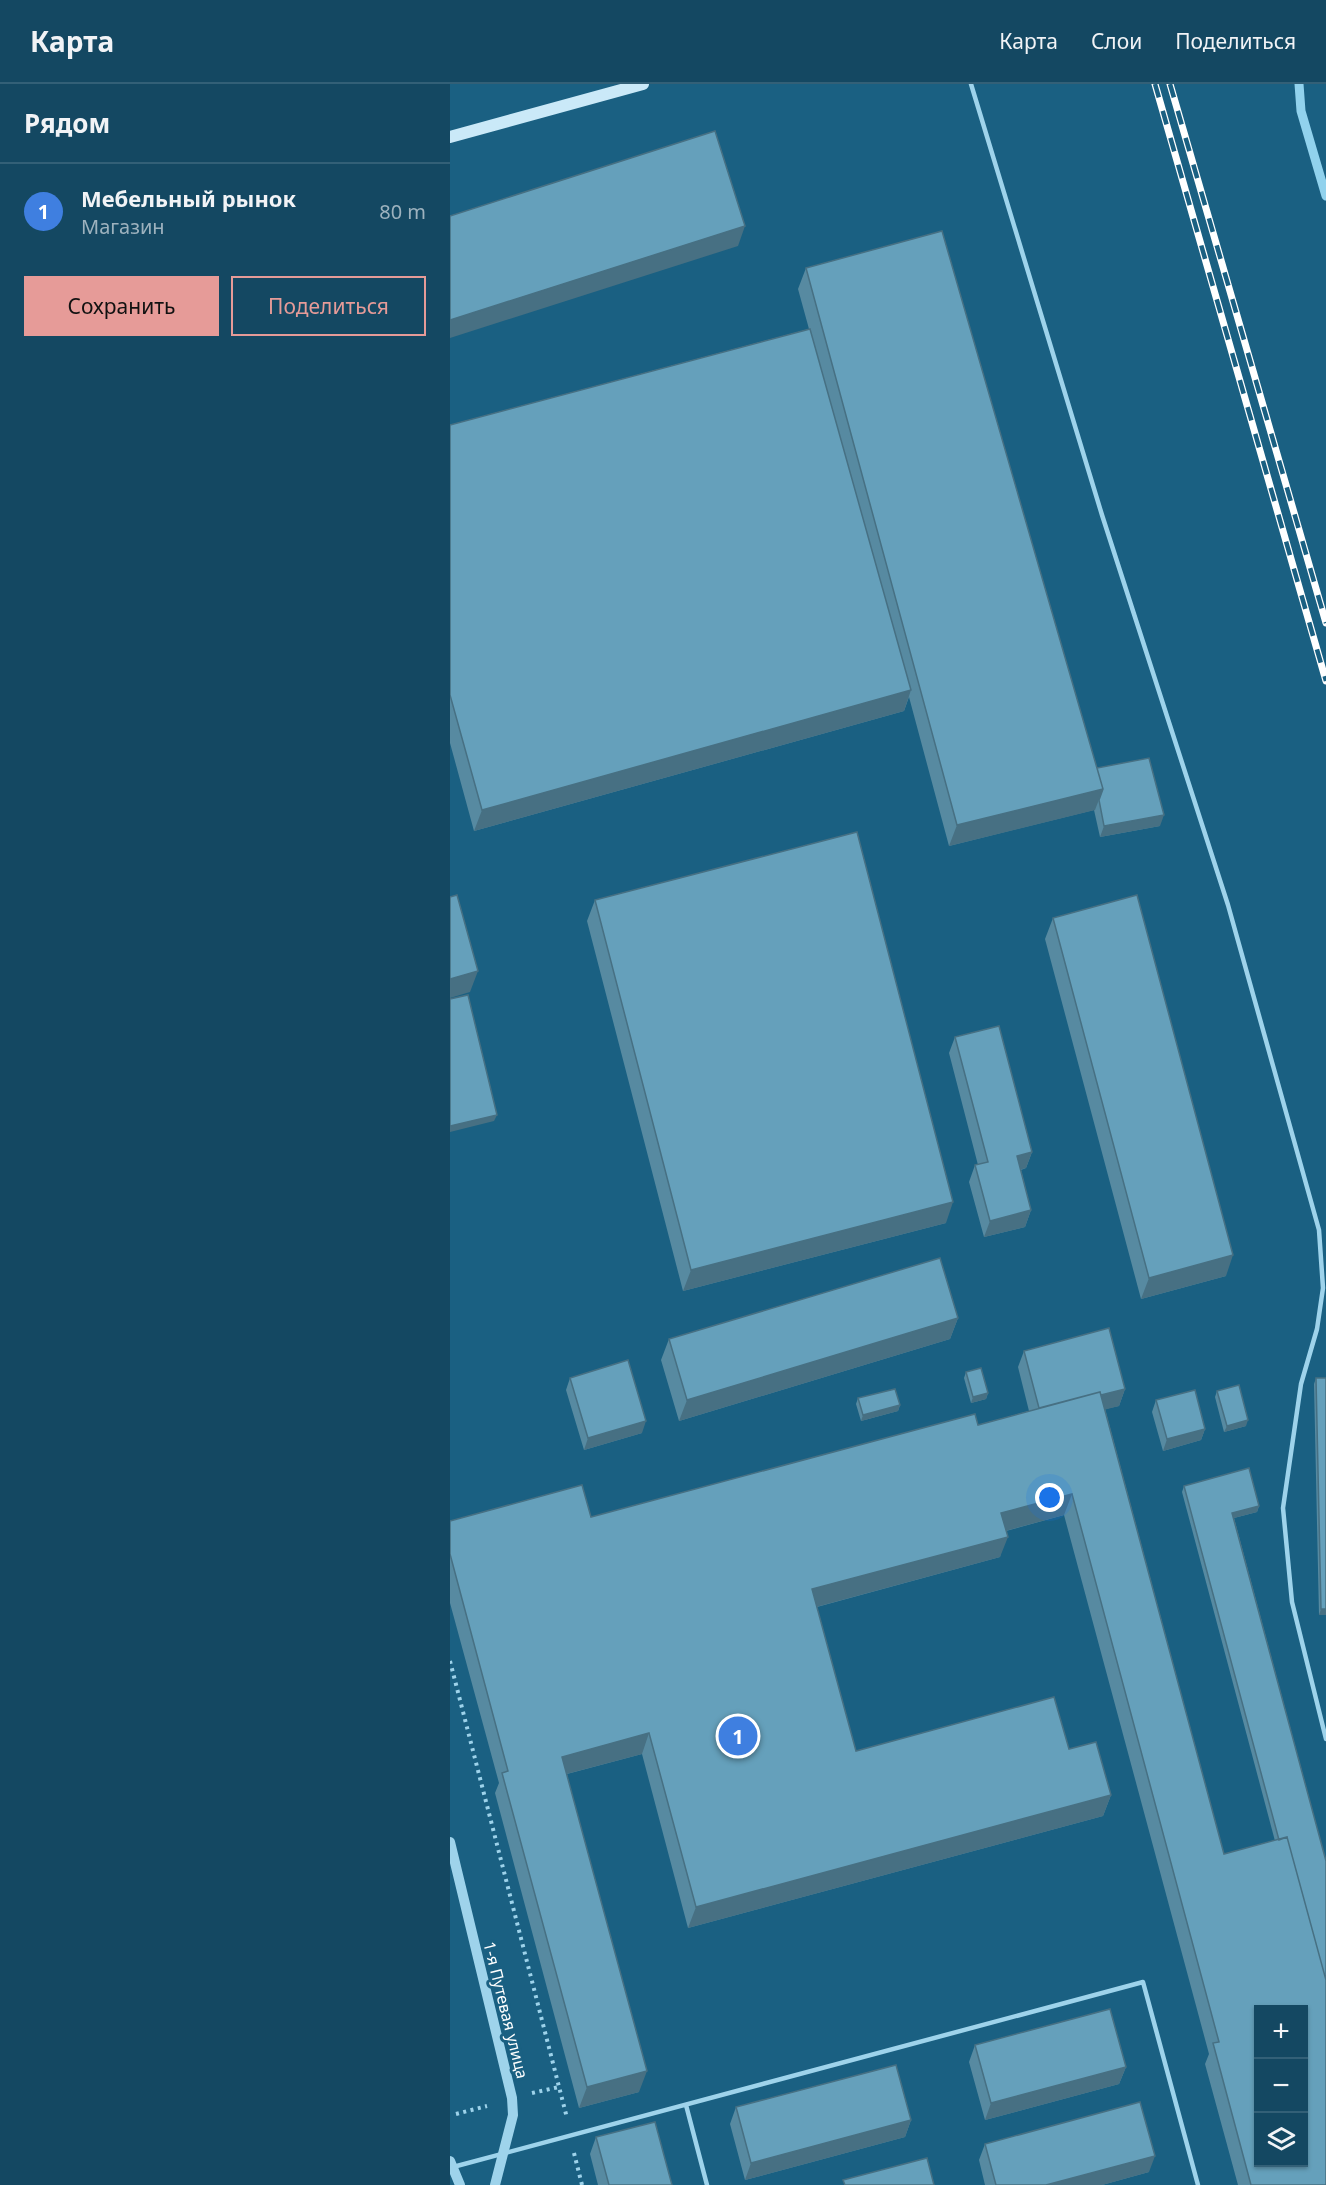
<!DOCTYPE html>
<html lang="ru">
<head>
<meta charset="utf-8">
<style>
  :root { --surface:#144862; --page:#1d4f68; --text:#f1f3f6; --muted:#9db2be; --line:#336077; --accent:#e69b98 }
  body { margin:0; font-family:"Noto Sans",sans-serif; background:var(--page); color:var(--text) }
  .controls { position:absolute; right:18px; bottom:18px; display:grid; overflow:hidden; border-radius:0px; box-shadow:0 2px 4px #0004 }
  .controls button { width:54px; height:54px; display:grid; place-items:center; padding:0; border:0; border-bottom:2px solid var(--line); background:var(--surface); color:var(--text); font:30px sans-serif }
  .you { position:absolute; left:600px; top:1414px; width:21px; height:21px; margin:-15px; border:4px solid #fff; border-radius:50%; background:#1a73e8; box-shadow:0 0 0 9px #1a73e833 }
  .badge { display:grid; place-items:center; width:39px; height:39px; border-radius:50%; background:var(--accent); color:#fff; font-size:20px; font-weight:700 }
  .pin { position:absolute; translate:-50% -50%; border:3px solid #fff; box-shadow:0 2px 6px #0006 }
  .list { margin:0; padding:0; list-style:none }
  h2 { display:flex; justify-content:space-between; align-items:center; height:78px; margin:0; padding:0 24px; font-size:26px }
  h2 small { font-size:20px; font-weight:400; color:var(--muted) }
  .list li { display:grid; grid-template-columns:39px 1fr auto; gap:18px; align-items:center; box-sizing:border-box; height:96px; padding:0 24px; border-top:2px solid var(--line) }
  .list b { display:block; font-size:22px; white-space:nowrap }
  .list p { margin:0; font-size:20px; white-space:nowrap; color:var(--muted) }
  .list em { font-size:20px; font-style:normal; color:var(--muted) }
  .actions { display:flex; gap:12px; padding:18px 24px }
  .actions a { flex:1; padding:14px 0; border:2px solid var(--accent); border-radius:0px; text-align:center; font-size:21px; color:var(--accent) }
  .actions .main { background:var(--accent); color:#111 }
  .icon { flex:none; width:33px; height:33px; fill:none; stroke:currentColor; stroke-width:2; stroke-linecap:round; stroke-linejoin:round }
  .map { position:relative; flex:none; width:876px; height:2101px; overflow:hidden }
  header { display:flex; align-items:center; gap:36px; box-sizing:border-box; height:84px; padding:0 30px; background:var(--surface); border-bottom:2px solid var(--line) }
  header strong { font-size:28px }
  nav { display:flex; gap:33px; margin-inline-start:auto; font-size:21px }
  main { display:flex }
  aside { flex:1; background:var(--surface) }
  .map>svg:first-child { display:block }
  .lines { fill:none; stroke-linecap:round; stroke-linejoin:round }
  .stream { stroke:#91d2ed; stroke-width:9 }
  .path { stroke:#9ed3eb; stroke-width:4; stroke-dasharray:3 4.5; stroke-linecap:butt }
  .service { stroke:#9ed3eb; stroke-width:4.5 }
  .tertiary { stroke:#9ed3eb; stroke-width:10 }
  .secondary { stroke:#cae9f8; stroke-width:12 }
  .rail-casing { stroke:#fff; stroke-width:7 }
  .rail { stroke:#1a6082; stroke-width:4.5; stroke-dasharray:14; stroke-linecap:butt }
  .wall { fill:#578aa1 }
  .shaded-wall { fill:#477083 }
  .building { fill:#65a0bb; stroke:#477083; stroke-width:1.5; fill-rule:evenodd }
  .labels { text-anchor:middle; stroke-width:6; stroke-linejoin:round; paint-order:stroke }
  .street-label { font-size:16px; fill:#fff; stroke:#1a6082 }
</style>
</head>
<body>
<header>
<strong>Карта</strong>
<nav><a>Карта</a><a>Слои</a><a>Поделиться</a></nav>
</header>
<main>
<aside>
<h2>Рядом<small></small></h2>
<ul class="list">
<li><span class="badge" style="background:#3f7fe0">1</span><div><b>Мебельный рынок</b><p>Магазин</p></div><em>80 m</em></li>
</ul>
<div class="actions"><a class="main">Сохранить</a><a>Поделиться</a></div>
</aside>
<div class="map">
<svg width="876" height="2101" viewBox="0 0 876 2101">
  <rect width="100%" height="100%" fill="#1a6082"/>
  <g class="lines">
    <path class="stream" d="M 849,0 L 851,27 L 876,112"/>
    <path class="path" d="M 0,1577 L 117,2034
      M 82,2009 L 109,2003
      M 6,2030 L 37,2022
      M 124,2069 L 132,2101"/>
    <path class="service" d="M 521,0 L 652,431 L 778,821 L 869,1146 L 873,1204 L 867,1245 L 851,1300 L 833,1424 L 842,1518 L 876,1655
      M 236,2021 L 257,2101
      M 3,2083 L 693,1898 L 748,2101"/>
    <path class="tertiary" d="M 0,1758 L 62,2014 L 63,2031 L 45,2101
      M 0,2077 L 10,2101"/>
    <path class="secondary" d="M 0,53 L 193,0"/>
    <g class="rail-casing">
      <path id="rail" d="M 705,0 L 876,597
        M 720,0 L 876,539"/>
    </g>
    <use href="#rail" class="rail"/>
  </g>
  <path class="wall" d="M 356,184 L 647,684 L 710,742 L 650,753 L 644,726 L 499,762 L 459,613 L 454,627 L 24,747 L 0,659 L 0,341 L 359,245 L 348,205 Z
    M 145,816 L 496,1139 L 233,1207 L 137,837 Z
    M 603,834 L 776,1192 L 691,1215 L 595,855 Z
    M 505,953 L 582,1068 L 576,1084 L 571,1086 L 581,1126 L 575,1143 L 534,1153 L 519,1098 L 525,1081 L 528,1081 L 499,969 Z
    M 508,1234 L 500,1255 L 229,1337 L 211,1276 L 219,1255 Z
    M 574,1267 L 675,1305 L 669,1322 L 655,1325 L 774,1770 L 825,1757 L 732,1408 L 734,1402 L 809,1422 L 807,1428 L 784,1434 L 876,1777 L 876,2101 L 788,2101 L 755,1980 L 759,1970 L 614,1431 L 556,1447 L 550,1473 L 367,1523 L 406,1667 L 619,1665 L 661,1711 L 653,1732 L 238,1844 L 192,1670 L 117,1690 L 189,2008 L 129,2024 L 45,1709 L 49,1699 L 0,1519 L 0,1437 L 141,1433 L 528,1341 L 579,1327 L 568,1283 Z
    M 516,1288 L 538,1309 L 536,1315 L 521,1319 L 514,1294 Z
    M 120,1294 L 192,1349 L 134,1366 L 116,1306 Z
    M 866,1294 L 876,1294 L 876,1531 L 869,1531 L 864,1300 Z
    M 767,1307 L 796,1342 L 774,1348 L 765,1313 Z
    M 408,1314 L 450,1321 L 448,1327 L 411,1337 L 406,1320 Z
    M 706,1316 L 755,1345 L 751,1356 L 713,1367 L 702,1328 Z
    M 525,1961 L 676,1983 L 669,2000 L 535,2036 L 519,1978 Z
    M 286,2023 L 461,2036 L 455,2053 L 295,2096 L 280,2040 Z
    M 146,2053 L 222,2101 L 148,2101 L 140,2070 Z
    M 535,2060 L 699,2088 L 652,2101 L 535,2101 L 529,2076 Z"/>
  <path class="shaded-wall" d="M 295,142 L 288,162 L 0,254 L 0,236 Z
    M 461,606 L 454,627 L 24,747 L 32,726 Z
    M 653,705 L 645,726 L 499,762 L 507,741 Z
    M 714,731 L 710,742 L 650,753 L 654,742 Z
    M 28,887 L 20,908 L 0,914 L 0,895 Z
    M 47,1031 L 44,1037 L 0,1048 L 0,1042 Z
    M 582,1068 L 576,1084 L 561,1088 L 567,1072 Z
    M 503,1118 L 496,1139 L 233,1207 L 241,1186 Z
    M 581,1126 L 575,1143 L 534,1153 L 540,1137 Z
    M 783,1171 L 776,1192 L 691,1215 L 699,1194 Z
    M 508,1234 L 500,1255 L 229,1337 L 237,1316 Z
    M 675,1305 L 669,1322 L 584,1344 L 590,1328 Z
    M 538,1309 L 536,1315 L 521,1319 L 523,1313 Z
    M 450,1321 L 448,1327 L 411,1337 L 413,1331 Z
    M 798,1336 L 796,1342 L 774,1348 L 777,1342 Z
    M 196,1337 L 192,1349 L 134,1366 L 138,1354 Z
    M 755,1345 L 751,1356 L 713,1367 L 717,1355 Z
    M 622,1410 L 614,1431 L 544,1450 L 551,1429 Z
    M 809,1422 L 807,1428 L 780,1435 L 782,1429 Z
    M 558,1453 L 550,1473 L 355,1526 L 362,1505 Z
    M 871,1525 L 876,1525 L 876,1531 L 869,1531 Z
    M 199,1649 L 192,1670 L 105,1693 L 112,1673 Z
    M 661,1711 L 653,1732 L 238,1844 L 246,1823 Z
    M 676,1983 L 669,2000 L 535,2036 L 541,2019 Z
    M 197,1987 L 189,2008 L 129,2024 L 137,2003 Z
    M 461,2036 L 455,2053 L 295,2096 L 301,2079 Z
    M 705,2072 L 699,2088 L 652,2101 L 596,2101 Z"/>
  <path class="building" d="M 265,47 L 295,142 L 0,236 L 0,132 Z
    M 492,147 L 653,705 L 507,741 L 356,184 Z
    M 360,245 L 461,606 L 32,726 L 0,611 L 0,341 Z
    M 699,674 L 714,731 L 654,742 L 649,716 L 653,705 L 647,684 Z
    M 407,748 L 503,1118 L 241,1186 L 145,816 Z
    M 7,811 L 28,887 L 0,895 L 0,813 Z
    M 687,811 L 783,1171 L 699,1194 L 603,834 Z
    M 18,911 L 47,1031 L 0,1042 L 0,915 Z
    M 549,942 L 582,1068 L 567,1072 L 581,1126 L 540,1137 L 525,1081 L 538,1078 L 505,953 Z
    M 490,1174 L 508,1234 L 237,1316 L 219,1255 Z
    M 659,1244 L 675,1305 L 651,1311 L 650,1308 L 589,1324 L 574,1267 Z
    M 178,1276 L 196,1337 L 138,1354 L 120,1294 Z
    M 531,1284 L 538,1309 L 523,1313 L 516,1288 Z
    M 866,1294 L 876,1294 L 876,1525 L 871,1525 Z
    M 789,1301 L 798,1336 L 777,1342 L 767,1307 Z
    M 445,1305 L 450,1321 L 413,1331 L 408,1314 Z
    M 745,1306 L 755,1345 L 717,1355 L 706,1316 Z
    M 650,1308 L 774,1770 L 837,1753 L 876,1896 L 876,2101 L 801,2101 L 763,1959 L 769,1958 L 622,1410 L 551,1429 L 558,1453 L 362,1505 L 406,1667 L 604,1613 L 619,1665 L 646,1658 L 661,1711 L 246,1823 L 199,1649 L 112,1673 L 197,1987 L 137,2003 L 52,1689 L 58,1687 L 0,1470 L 0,1437 L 132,1401 L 141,1433 L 525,1330 L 528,1341 ZM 808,1926 L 854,1926 L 854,2079 L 808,2079 Z
    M 799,1384 L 809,1422 L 782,1429 L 876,1777 L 876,1896 L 837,1753 L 829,1756 L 734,1402 Z
    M 660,1925 L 676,1983 L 541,2019 L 525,1961 Z
    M 446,1981 L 461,2036 L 301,2079 L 286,2023 Z
    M 690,2018 L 705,2072 L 596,2101 L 546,2101 L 535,2060 Z
    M 205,2038 L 222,2101 L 159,2101 L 146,2053 Z
    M 477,2074 L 484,2101 L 395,2101 L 393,2096 Z"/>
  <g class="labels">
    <g class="street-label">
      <text transform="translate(56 1926) rotate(76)" y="6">1-я Путевая улица</text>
    </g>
  </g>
</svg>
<div class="controls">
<button>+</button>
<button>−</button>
<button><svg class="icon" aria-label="layers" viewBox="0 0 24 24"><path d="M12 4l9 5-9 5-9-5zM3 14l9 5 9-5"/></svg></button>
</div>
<div class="you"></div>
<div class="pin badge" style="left:288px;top:1652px;background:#3f7fe0">1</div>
</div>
</main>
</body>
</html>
